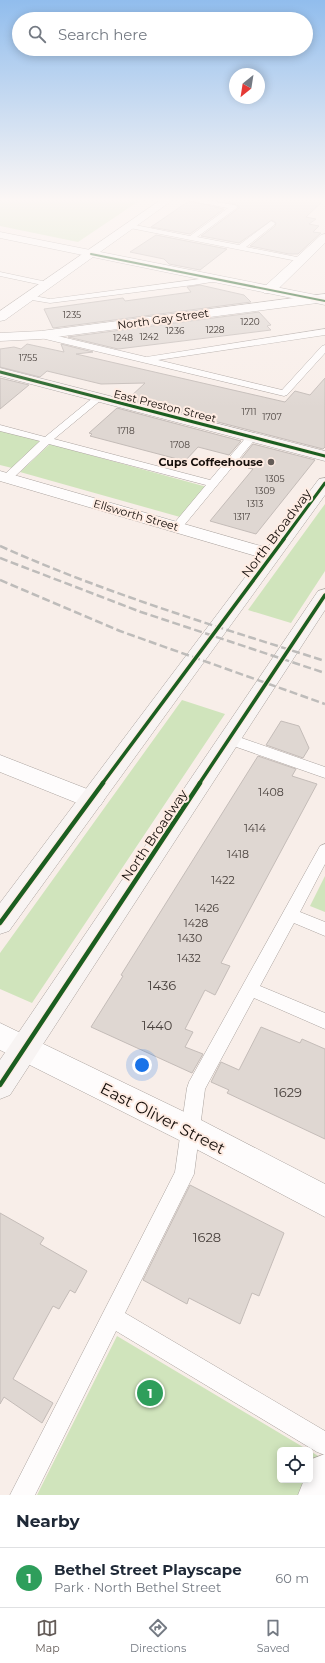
<!DOCTYPE html>
<html lang="en">
<head>
<meta charset="utf-8">
<style>
  :root { --surface:#fff; --page:#f2f2f3; --text:#1f2937; --muted:#747a83; --line:#e0e1e3; --accent:#645c58 }
  body { margin:0; font-family:Montserrat,sans-serif; background:var(--page); color:var(--text) }
  .controls { position:absolute; right:12px; bottom:12px; display:grid; overflow:hidden; border-radius:6px; box-shadow:0 2px 10px #0003 }
  .controls button { width:36px; height:36px; display:grid; place-items:center; padding:0; border:0; border-bottom:1px solid var(--line); background:var(--surface); color:var(--text); font:20px sans-serif }
  .compass { position:absolute; left:229px; top:68px; width:36px; height:36px; border-radius:50%; background:var(--surface); box-shadow:0 2px 10px #0003; rotate:210deg }
  .you { position:absolute; left:142px; top:1065px; width:14px; height:14px; margin:-10px; border:3px solid #fff; border-radius:50%; background:#1a73e8; box-shadow:0 0 0 6px #1a73e833 }
  .badge { display:grid; place-items:center; width:26px; height:26px; border-radius:50%; background:var(--accent); color:#fff; font-size:13px; font-weight:700 }
  .pin { position:absolute; translate:-50% -50%; border:2px solid #fff; box-shadow:0 1px 4px #0006 }
  .list { margin:0; padding:0; list-style:none }
  h2 { display:flex; justify-content:space-between; align-items:center; height:52px; margin:0; padding:0 16px; font-size:17px }
  h2 small { font-size:13px; font-weight:400; color:var(--muted) }
  .list li { display:grid; grid-template-columns:26px 1fr auto; gap:12px; align-items:center; box-sizing:border-box; height:60px; padding:0 16px; border-top:1px solid var(--line) }
  .list b { display:block; font-size:15px; white-space:nowrap }
  .list p { margin:0; font-size:13px; white-space:nowrap; color:var(--muted) }
  .list em { font-size:13px; font-style:normal; color:var(--muted) }
  .icon { flex:none; width:22px; height:22px; fill:none; stroke:currentColor; stroke-width:2; stroke-linecap:round; stroke-linejoin:round }
  .map { position:relative; flex:none; width:325px; height:1495px; overflow:hidden }
  .search { position:absolute; background:var(--surface); box-shadow:0 2px 10px #0003; left:12px; right:12px; top:12px; height:44px; display:flex; align-items:center; gap:10px; box-sizing:border-box; padding:0 14px; border-radius:22px; color:var(--muted); font-size:15px }
  .sheet { height:112px; background:var(--surface) }
  nav { display:flex; justify-content:space-around; align-items:center; box-sizing:border-box; height:56px; border-top:1px solid var(--line); background:var(--surface); font-size:11px; color:var(--muted) }
  nav a { display:grid; justify-items:center; gap:2px }
  nav .on { color:var(--accent) }
  .map>svg:first-child { display:block }
  .green { fill:#d0e4bc }
  .building { fill:#dfd7d2; stroke:#c4bcb8 }
  .lines { fill:none; stroke-linecap:round; stroke-linejoin:round }
  .service-casing { stroke:#aba39f; stroke-width:1 }
  .minor-casing { stroke:#aba39f; stroke-width:1 }
  .tertiary-casing { stroke:#aba39f; stroke-width:1 }
  .secondary-casing { stroke:#aba39f; stroke-width:1 }
  .service { fill:#fefcfc; fill-rule:evenodd }
  .minor { fill:#fefcfc; fill-rule:evenodd }
  .tertiary { fill:#fefcfc; fill-rule:evenodd }
  .secondary { fill:#f8f4f3; fill-rule:evenodd }
  .rail { stroke:#bebcba; stroke-width:2.5; stroke-dasharray:8 3.5; stroke-linecap:butt }
  .cycleway-far3-casing { stroke:#feece3; stroke-width:3.5 }
  .cycleway-far2-casing { stroke:#feece3; stroke-width:5 }
  .cycleway-far1-casing { stroke:#feece3; stroke-width:6 }
  .cycleway-casing { stroke:#feece3; stroke-width:7 }
  .cycleway-far3 { stroke:#1b5e20; stroke-width:2 }
  .cycleway-far2 { stroke:#1b5e20; stroke-width:3 }
  .cycleway-far1 { stroke:#1b5e20; stroke-width:3.5 }
  .cycleway { stroke:#1b5e20; stroke-width:4.5 }
  .poi-dot { fill:#645c58; stroke:#feece3; stroke-width:1.5 }
  .labels { text-anchor:middle; stroke-width:4; stroke-linejoin:round; paint-order:stroke }
  .far-number-label { font-size:9px; fill:#4a423e }
  .far-street-label { font-size:11px; fill:#150e0a; stroke:#feece3 }
  .far-poi-label { font-size:11px; font-weight:bold; fill:#150e0a; stroke:#feece3; text-anchor:end }
  .number-label { font-size:11px; fill:#4a423e }
  .street-label { font-size:13px; fill:#150e0a; stroke:#feece3 }
  .near-number-label { font-size:13px; fill:#4a423e }
  .near-street-label { font-size:16px; fill:#150e0a; stroke:#feece3 }
</style>
</head>
<body>
<div class="map">
<svg width="325" height="1495" viewBox="0 0 325 1495">
  <rect width="100%" height="100%" fill="#f8eee9"/>
  <path class="green" d="M 0,199 L 142,199 L 78,242 L 0,226 Z
    M 0,430 L 42,441 L 12,468 L 0,465 Z
    M 50,444 L 207,487 L 180,517 L 20,472 Z
    M 325,504 L 325,571 L 291,623 L 248,610 Z
    M 182,700 L 225,714 L 32,1003 L 0,989 L 0,953 Z
    M 325,876 L 325,912 L 310,906 Z
    M 117,1336 L 308,1450 L 280,1450 L 280,1480 L 310,1480 L 310,1451 L 325,1460 L 325,1495 L 37,1495 Z"/>
  <path class="building" d="M 233,199 L 325,199 L 306,217 L 316,219 L 309,224 L 319,226 L 313,232 L 321,233 L 298,254 L 289,254 L 250,246 L 275,226 L 276,223 L 272,220 L 239,243 L 201,236 L 239,208 L 239,206 L 228,202 Z
    M 189,201 L 224,209 L 190,234 L 151,227 Z
    M 156,235 L 227,249 L 200,270 L 169,264 L 164,259 L 130,252 Z
    M 200,285 L 244,295 L 251,302 L 53,328 L 44,309 L 123,298 L 125,301 L 191,292 L 187,287 Z
    M 259,312 L 271,325 L 267,326 L 271,330 L 118,349 L 68,337 Z
    M 27,344 L 64,352 L 61,344 L 93,352 L 76,354 L 285,402 L 295,391 L 310,395 L 325,378 L 325,447 L 323,449 L 128,399 L 145,383 L 101,384 L 47,371 L 40,377 L 0,367 L 0,349 L 14,347 L 21,349 Z
    M 0,378 L 29,385 L 0,409 Z
    M 117,408 L 241,441 L 229,455 L 198,447 L 185,461 L 90,436 L 92,434 L 89,433 Z
    M 253,444 L 315,460 L 256,534 L 210,521 L 253,469 L 248,468 L 253,462 L 241,459 Z
    M 281,721 L 299,726 L 309,748 L 303,758 L 266,745 Z
    M 258,756 L 296,769 L 292,776 L 317,784 L 221,963 L 230,966 L 215,995 L 205,990 L 185,1029 L 193,1032 L 185,1047 L 203,1054 L 192,1073 L 91,1027 L 123,976 L 121,975 Z
    M 261,1027 L 300,1043 L 302,1039 L 325,1049 L 325,1139 L 227,1093 L 229,1090 L 211,1082 L 221,1062 L 239,1070 Z
    M 190,1185 L 284,1233 L 259,1296 L 252,1293 L 240,1324 L 189,1298 L 187,1304 L 143,1280 Z
    M 0,1213 L 44,1238 L 40,1244 L 87,1271 L 75,1293 L 70,1290 L 59,1309 L 53,1306 L 13,1379 L 53,1403 L 42,1423 L 4,1397 L 0,1404 Z"/>
  <g class="lines">
    <g class="service-casing">
      <path id="service" d="M 188,199 L 201,199 L 234,205 L 238,207 L 197,237 L 239,245 L 271,221 L 275,223 L 274,225 L 246,247 L 302,258 L 306,260 L 302,262 L 130,228 L 126,226 L 130,224 L 190,236 L 228,208 L 191,201 Z
        M 0,272 L 47,282 L 51,284 L 47,286 L 0,276 Z
        M 215,277 L 219,279 L 218,281 L 193,285 L 50,303 L 26,299 L 25,297 L 29,295 L 50,299 Z
        M 325,329 L 325,335 L 158,360 L 282,390 L 322,346 L 325,345 L 325,353 L 287,395 L 284,396 L 41,338 L 37,335 L 41,332 L 146,357 Z
        M 98,395 L 101,396 L 103,398 L 101,400 L 54,439 L 210,480 L 248,435 L 256,435 L 257,437 L 181,529 L 177,530 L 171,527 L 206,485 L 49,444 L 11,480 L 3,480 L 2,478 L 3,476 L 40,441 L 0,431 L 0,425 L 45,437 L 95,396 Z
        M 230,734 L 325,767 L 325,778 L 225,743 L 223,739 L 225,735 Z
        M 325,844 L 325,864 L 300,912 L 325,922 L 325,936 L 294,923 L 260,986 L 325,1013 L 325,1029 L 254,998 L 205,1089 L 194,1174 L 125,1313 L 325,1431 L 325,1455 L 317,1452 L 116,1331 L 35,1495 L 10,1495 L 175,1172 L 187,1088 L 189,1082 L 320,846 Z"/>
    </g>
    <g class="minor-casing">
      <path id="minor" d="M 162,199 L 174,199 L 5,320 L 0,321 L 0,311 Z
        M 325,234 L 325,243 L 274,293 L 264,293 L 263,290 L 264,287 L 321,235 Z
        M 325,294 L 325,302 L 41,339 L 0,341 L 0,333 L 41,331 Z
        M 0,471 L 278,551 L 281,555 L 278,559 L 272,560 L 266,559 L 0,481 Z
        M 0,755 L 100,794 L 104,800 L 100,806 L 92,809 L 0,772 Z
        M 0,1023 L 201,1120 L 325,1184 L 325,1217 L 179,1140 L 0,1050 Z
        M 325,1454 L 325,1495 L 298,1495 L 304,1480 L 310,1480 L 310,1464 L 312,1459 Z"/>
    </g>
    <g class="tertiary-casing">
      <path id="tertiary" d="M 0,232 L 316,295 L 321,296 L 322,299 L 321,302 L 316,303 L 0,238 Z"/>
    </g>
    <g class="secondary-casing">
      <path id="secondary" d="M 316,295 L 325,297 L 325,305 L 311,302 L 310,299 L 311,296 Z
        M 0,368 L 325,451 L 325,461 L 0,376 Z
        M 325,478 L 325,495 L 9,931 L 0,934 L 0,903 L 319,479 Z
        M 325,589 L 325,610 L 10,1095 L 0,1099 L 0,1060 L 318,591 Z"/>
    </g>
    <use href="#service" class="service"/>
    <use href="#minor" class="minor"/>
    <use href="#tertiary" class="tertiary"/>
    <use href="#secondary" class="secondary"/>
    <path class="rail" d="M 0,546 C 105,593 215,626 325,661
      M 0,558 L 141,612 L 325,673
      M 0,580 L 120,631 L 325,704"/>
    <g class="cycleway-far3-casing">
      <path id="cycleway-far3" d="M 91,254 L 325,301"/>
    </g>
    <g class="cycleway-far2-casing">
      <path id="cycleway-far2" d="M 0,372 L 325,456
        M 283,540 L 325,483"/>
    </g>
    <g class="cycleway-far1-casing">
      <path id="cycleway-far1" d="M 102,784 L 284,539
        M 199,784 L 325,595"/>
    </g>
    <g class="cycleway-casing">
      <path id="cycleway" d="M 0,923 L 103,783
        M 0,1085 L 200,783"/>
    </g>
    <use href="#cycleway-far3" class="cycleway-far3"/>
    <use href="#cycleway-far2" class="cycleway-far2"/>
    <use href="#cycleway-far1" class="cycleway-far1"/>
    <use href="#cycleway" class="cycleway"/>
  </g>
  <linearGradient id="sky" x2="0" y2="1"><stop stop-color="#91bded"/><stop offset="0.49" stop-color="#fcf7f5"/><stop offset="1" stop-color="#fcf7f5" stop-opacity="0"/></linearGradient>
  <rect width="325" height="408" fill="url(#sky)"/>
  <circle class="poi-dot" cx="271" cy="462" r="4"/>
  <g class="labels">
    <g class="far-number-label">
      <text x="72" y="318">1235</text>
      <text x="250" y="325">1220</text>
      <text x="215" y="333">1228</text>
      <text x="175" y="334">1236</text>
      <text x="149" y="340">1242</text>
      <text x="123" y="341">1248</text>
      <text x="28" y="361">1755</text>
      <text x="249" y="415">1711</text>
      <text x="272" y="420">1707</text>
      <text x="126" y="434">1718</text>
      <text x="180" y="448">1708</text>
      <text x="275" y="482">1305</text>
      <text x="265" y="494">1309</text>
      <text x="255" y="507">1313</text>
      <text x="242" y="520">1317</text>
    </g>
    <g class="far-street-label">
      <text transform="translate(163 319) rotate(-8)" y="4">North Gay Street</text>
      <text transform="translate(165 406) rotate(14)" y="4">East Preston Street</text>
      <text transform="translate(136 515) rotate(16)" y="4">Ellsworth Street</text>
    </g>
    <g class="far-poi-label">
      <text x="263" y="466">Cups Coffeehouse</text>
    </g>
    <g class="number-label">
      <text x="271" y="796">1408</text>
      <text x="255" y="832">1414</text>
      <text x="238" y="858">1418</text>
      <text x="223" y="884">1422</text>
      <text x="207" y="912">1426</text>
      <text x="196" y="927">1428</text>
      <text x="190" y="942">1430</text>
      <text x="189" y="962">1432</text>
    </g>
    <g class="street-label">
      <text transform="translate(276 533) rotate(-53)" y="5">North Broadway</text>
      <text transform="translate(154 835) rotate(-56)" y="5">North Broadway</text>
    </g>
    <g class="near-number-label">
      <text x="162" y="990">1436</text>
      <text x="157" y="1030">1440</text>
      <text x="288" y="1097">1629</text>
      <text x="207" y="1242">1628</text>
    </g>
    <g class="near-street-label">
      <text transform="translate(163 1118) rotate(27)" y="6">East Oliver Street</text>
    </g>
  </g>
</svg>
<div class="controls">
<button><svg class="icon" aria-label="locate" viewBox="0 0 24 24"><circle cx="12" cy="12" r="6"/><path d="M12 2v4M12 18v4M2 12h4M18 12h4"/></svg></button>
</div>
<svg class="compass" viewBox="-18 -18 36 36"><path d="M0-13l5 13h-10z" fill="#e53935"/><path d="M0 13l5-13h-10z" fill="#747a83"/></svg>
<div class="you"></div>
<div class="pin badge" style="left:150px;top:1393px;background:#2e9e5b">1</div>
<div class="search"><svg class="icon" aria-label="search" viewBox="0 0 24 24"><circle cx="10" cy="10" r="6"/><path d="M15 15l6 6"/></svg>Search here</div>
</div>
<section class="sheet">
<h2>Nearby<small></small></h2>
<ul class="list">
<li><span class="badge" style="background:#2e9e5b">1</span><div><b>Bethel Street Playscape</b><p>Park · North Bethel Street</p></div><em>60 m</em></li>
</ul>
</section>
<nav>
<a class="on"><svg class="icon" aria-label="map" viewBox="0 0 24 24"><path d="M3 6l6-2 6 2 6-2v14l-6 2-6-2-6 2zM9 4v14M15 6v14"/></svg>Map</a>
<a><svg class="icon" aria-label="directions" viewBox="0 0 24 24"><path d="M12 3l9 9-9 9-9-9zM9 14v-3h6M13 9l2 2-2 2"/></svg>Directions</a>
<a><svg class="icon" aria-label="saved" viewBox="0 0 24 24"><path d="M7 4h10v16l-5-4-5 4z"/></svg>Saved</a>
</nav>
</body>
</html>
